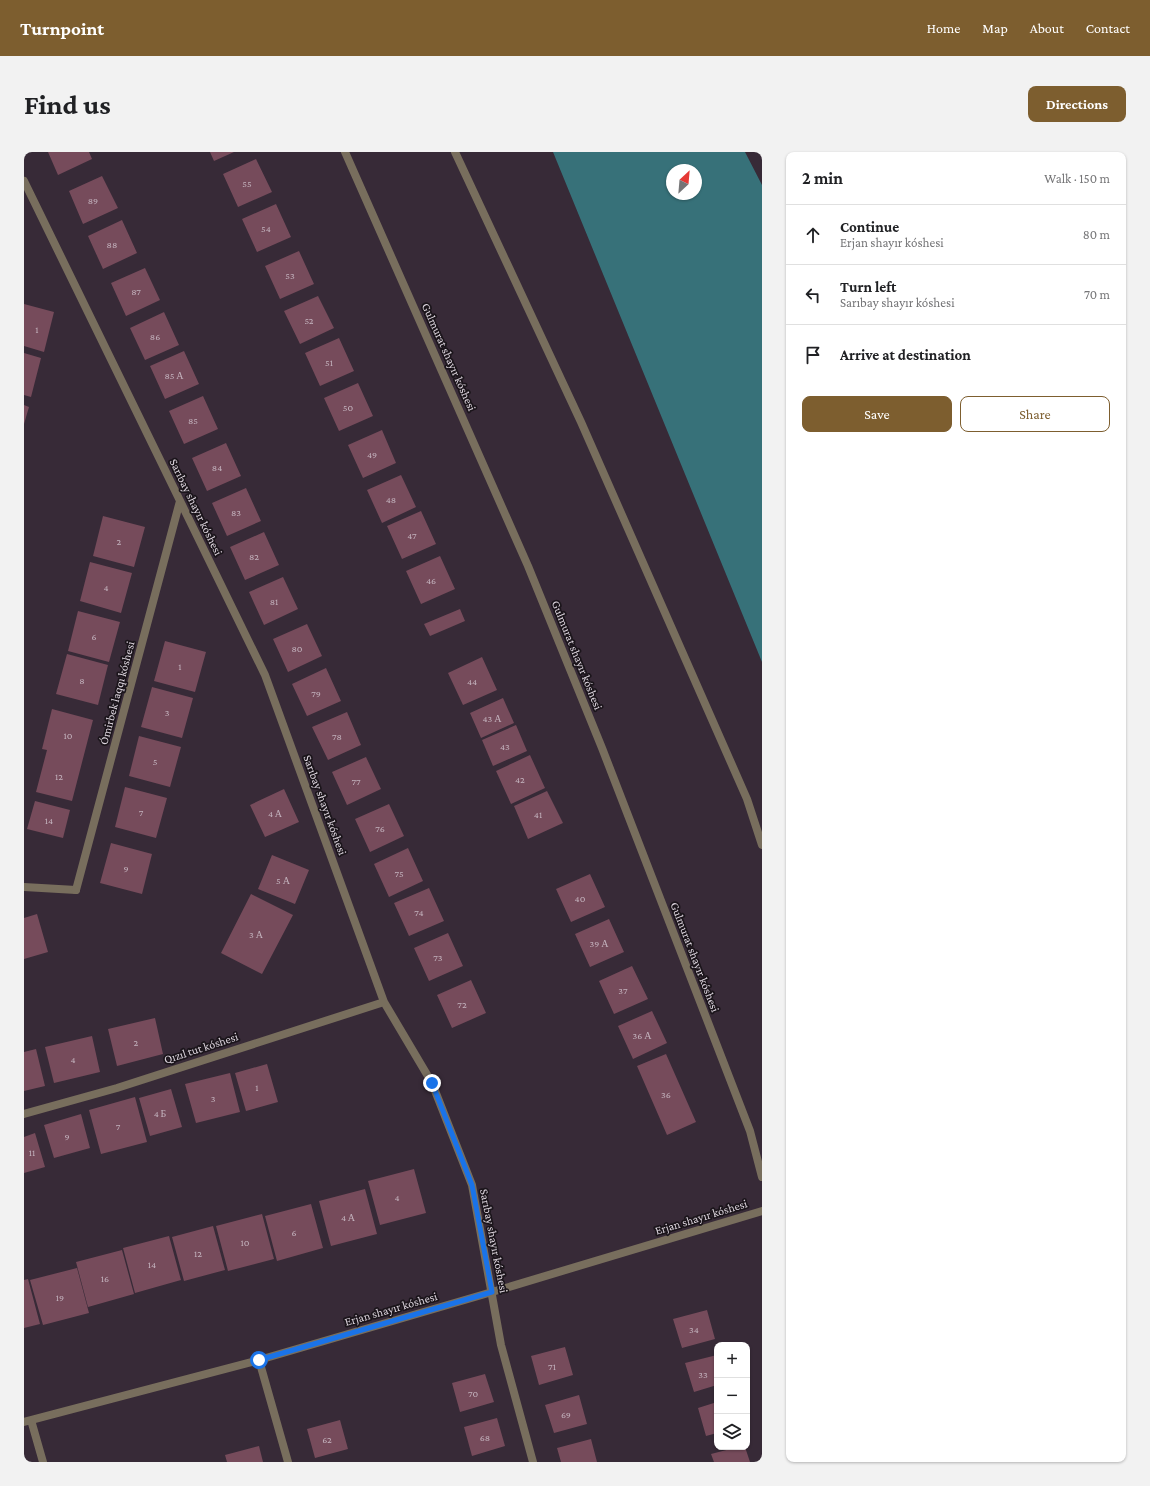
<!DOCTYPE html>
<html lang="en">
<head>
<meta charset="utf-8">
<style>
  :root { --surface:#fff; --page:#f2f2f2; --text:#202124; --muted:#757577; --line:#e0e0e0; --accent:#7d5e2f }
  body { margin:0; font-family:"Crimson Pro",serif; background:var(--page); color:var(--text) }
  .controls { position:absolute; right:12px; bottom:12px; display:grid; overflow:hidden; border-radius:8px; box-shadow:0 1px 3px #0004 }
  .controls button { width:36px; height:36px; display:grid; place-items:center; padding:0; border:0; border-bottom:1px solid var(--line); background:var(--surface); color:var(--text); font:20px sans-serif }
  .compass { position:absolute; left:642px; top:12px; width:36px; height:36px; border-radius:50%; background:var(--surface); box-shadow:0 1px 3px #0004; rotate:26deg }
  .stop { position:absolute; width:12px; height:12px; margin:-9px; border:3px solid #1a73e8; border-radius:50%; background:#fff }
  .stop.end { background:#1a73e8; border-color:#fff; box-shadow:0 1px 4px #0008 }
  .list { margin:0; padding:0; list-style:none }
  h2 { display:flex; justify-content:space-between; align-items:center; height:52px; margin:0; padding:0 16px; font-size:17px }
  h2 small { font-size:13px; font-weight:400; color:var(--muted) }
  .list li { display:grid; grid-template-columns:26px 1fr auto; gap:12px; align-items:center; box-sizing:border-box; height:60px; padding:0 16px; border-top:1px solid var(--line) }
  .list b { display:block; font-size:15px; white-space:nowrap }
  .list p { margin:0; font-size:13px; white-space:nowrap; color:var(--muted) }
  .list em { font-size:13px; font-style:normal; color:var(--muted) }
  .actions { display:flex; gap:8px; padding:12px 16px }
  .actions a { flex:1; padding:9px 0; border:1px solid var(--accent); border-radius:8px; text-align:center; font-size:14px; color:var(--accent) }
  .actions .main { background:var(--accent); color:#fff }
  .icon { flex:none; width:22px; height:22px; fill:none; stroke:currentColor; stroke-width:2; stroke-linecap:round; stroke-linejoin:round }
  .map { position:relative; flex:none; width:738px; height:1310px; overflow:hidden; border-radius:8px }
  header { display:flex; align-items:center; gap:24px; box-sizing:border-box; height:56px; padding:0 20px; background:var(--accent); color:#fff }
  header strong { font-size:19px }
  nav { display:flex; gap:22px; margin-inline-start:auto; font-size:14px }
  .intro { display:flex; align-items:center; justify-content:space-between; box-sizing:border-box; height:96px; padding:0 24px }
  h1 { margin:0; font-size:28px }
  .button { padding:10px 18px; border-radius:8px; background:var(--accent); color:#fff; font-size:14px; font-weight:700 }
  main { display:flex; gap:24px; padding:0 24px }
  aside { flex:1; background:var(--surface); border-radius:8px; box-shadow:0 1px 3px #0004 }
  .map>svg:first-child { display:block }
  .water { fill:#377179; fill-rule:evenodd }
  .building { fill:#764b5b }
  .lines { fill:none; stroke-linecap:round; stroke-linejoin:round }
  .service { stroke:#786e5d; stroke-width:8 }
  .minor { stroke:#786e5d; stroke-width:8 }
  .route { stroke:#1a73e8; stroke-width:5 }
  .labels { text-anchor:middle; stroke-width:3.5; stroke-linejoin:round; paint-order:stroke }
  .number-label { font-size:10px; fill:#c3b2bd }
  .street-label { font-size:12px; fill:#ddd5de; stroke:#1b151b }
</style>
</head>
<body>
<header>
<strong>Turnpoint</strong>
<nav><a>Home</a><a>Map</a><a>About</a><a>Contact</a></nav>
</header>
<div class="intro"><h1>Find us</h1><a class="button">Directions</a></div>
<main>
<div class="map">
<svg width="738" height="1310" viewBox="0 0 738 1310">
  <rect width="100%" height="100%" fill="#372a37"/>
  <path class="water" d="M 529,0 L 721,0 L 738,33 L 738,510 ZM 648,18 L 672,18 L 672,42 L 648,42 Z"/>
  <path class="building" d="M 24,0 L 65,0 L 68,7 L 34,23 Z
    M 186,0 L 210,0 L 190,9 Z
    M 232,7 L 248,40 L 214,55 L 199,22 Z
    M 78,24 L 94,56 L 59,72 L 45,39 Z
    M 252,52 L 267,85 L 233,100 L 218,67 Z
    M 98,68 L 113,101 L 79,117 L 64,84 Z
    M 275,99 L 290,132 L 256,147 L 241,114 Z
    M 121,116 L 136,148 L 102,164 L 87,131 Z
    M 294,144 L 310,176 L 276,192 L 260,159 Z
    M 0,152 L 30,160 L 20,200 L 0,194 Z
    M 140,160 L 155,193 L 121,208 L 106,176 Z
    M 315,186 L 330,219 L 296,234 L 281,201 Z
    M 160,199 L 175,232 L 141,247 L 126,214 Z
    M 0,201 L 17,206 L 7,245 L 0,243 Z
    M 334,231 L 349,264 L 315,279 L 300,246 Z
    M 179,244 L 194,277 L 160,292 L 145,259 Z
    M 0,253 L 5,255 L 0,272 Z
    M 358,278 L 372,311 L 339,326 L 324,293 Z
    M 202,291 L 217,324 L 183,339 L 168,306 Z
    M 377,323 L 392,355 L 358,371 L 343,338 Z
    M 222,336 L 237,369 L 203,384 L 188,351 Z
    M 397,359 L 412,392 L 378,407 L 363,374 Z
    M 79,364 L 121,375 L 110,415 L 69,404 Z
    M 240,380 L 255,413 L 221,428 L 206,395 Z
    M 416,404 L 431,437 L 397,452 L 382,419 Z
    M 66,410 L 108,421 L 97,461 L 56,449 Z
    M 259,425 L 274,457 L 240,473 L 225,440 Z
    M 436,457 L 441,469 L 406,484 L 400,472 Z
    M 54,459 L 96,470 L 85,510 L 44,499 Z
    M 283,472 L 298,504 L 264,520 L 249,487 Z
    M 141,489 L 182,500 L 171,540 L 130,529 Z
    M 43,502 L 84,513 L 74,553 L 32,542 Z
    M 458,505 L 473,538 L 439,553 L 424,521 Z
    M 302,516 L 317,549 L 283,564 L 268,532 Z
    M 128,535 L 169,546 L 158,586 L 117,575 Z
    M 479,546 L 490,571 L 457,586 L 446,561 Z
    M 28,557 L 69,568 L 48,649 L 12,640 L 23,598 L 18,597 Z
    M 323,560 L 337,593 L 304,608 L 288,575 Z
    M 492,573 L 503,599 L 469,614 L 458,588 Z
    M 115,584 L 157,595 L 146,635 L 105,624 Z
    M 506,603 L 521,636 L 487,652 L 472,619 Z
    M 342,605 L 357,637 L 323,653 L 308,620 Z
    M 101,635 L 143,646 L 132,686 L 91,675 Z
    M 260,637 L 275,670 L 241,685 L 226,653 Z
    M 523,639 L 539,671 L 504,687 L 490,654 Z
    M 11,649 L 46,658 L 39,686 L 3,677 Z
    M 365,652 L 380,684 L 346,700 L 331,667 Z
    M 87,691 L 128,702 L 118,742 L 76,731 Z
    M 384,696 L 399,729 L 365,745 L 350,712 Z
    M 248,703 L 285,718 L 271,752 L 234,737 Z
    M 566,722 L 581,755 L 547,770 L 532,737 Z
    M 405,736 L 420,769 L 385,784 L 370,751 Z
    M 227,742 L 269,763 L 238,822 L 197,801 Z
    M 13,762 L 24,800 L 0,807 L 0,766 Z
    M 585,767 L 600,800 L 566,815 L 551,782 Z
    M 424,781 L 439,814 L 405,829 L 390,796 Z
    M 608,814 L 624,847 L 590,862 L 575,829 Z
    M 447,828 L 462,861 L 428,876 L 413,843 Z
    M 628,859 L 643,891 L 609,907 L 594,874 Z
    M 131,866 L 139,902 L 93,914 L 84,877 Z
    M 68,884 L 76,920 L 30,931 L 21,895 Z
    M 12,897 L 21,934 L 0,939 L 0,900 Z
    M 642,902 L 672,970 L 643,983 L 613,914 Z
    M 243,912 L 254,950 L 222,959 L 211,921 Z
    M 206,921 L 216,960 L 172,971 L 161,932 Z
    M 147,937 L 158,975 L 126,984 L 115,946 Z
    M 111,945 L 123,990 L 77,1002 L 65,958 Z
    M 57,962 L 66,996 L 30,1006 L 20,973 Z
    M 11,981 L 21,1015 L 0,1021 L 0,985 Z
    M 390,1017 L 402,1061 L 356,1073 L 344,1029 Z
    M 341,1037 L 353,1082 L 307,1094 L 295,1049 Z
    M 287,1052 L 299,1096 L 253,1109 L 241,1064 Z
    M 238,1062 L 250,1107 L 204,1119 L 192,1074 Z
    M 189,1074 L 201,1118 L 160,1129 L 148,1085 Z
    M 145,1084 L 157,1128 L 111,1141 L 99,1096 Z
    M 98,1098 L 110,1142 L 64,1155 L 52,1110 Z
    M 53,1116 L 65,1161 L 19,1173 L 6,1128 Z
    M 4,1127 L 16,1172 L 0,1176 L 0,1128 Z
    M 683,1158 L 691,1187 L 658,1196 L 649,1167 Z
    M 541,1195 L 549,1223 L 515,1233 L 507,1204 Z
    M 693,1203 L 693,1233 L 670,1240 L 661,1211 Z
    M 461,1222 L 470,1250 L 436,1260 L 428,1231 Z
    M 555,1243 L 563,1272 L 530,1281 L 521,1253 Z
    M 693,1250 L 693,1281 L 682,1284 L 674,1256 Z
    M 473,1266 L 481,1294 L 448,1304 L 440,1275 Z
    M 316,1268 L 324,1297 L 291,1306 L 283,1277 Z
    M 567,1287 L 573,1310 L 537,1310 L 533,1296 Z
    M 235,1294 L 239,1310 L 203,1310 L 201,1303 Z
    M 714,1295 L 721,1295 L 726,1310 L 690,1310 L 687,1302 Z"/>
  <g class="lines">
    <path class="service" d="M 0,735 L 52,738"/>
    <path class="minor" d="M 321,0 L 504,414 L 578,596 L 726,979 L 738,1025
      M 431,0 L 557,270 L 723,647 L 738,693
      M 0,29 L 241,523 L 360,850 L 408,931 L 448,1033 L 477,1193 L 509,1310
      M 52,738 L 156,349
      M 0,962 L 93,936 L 360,850
      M 235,1208 L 264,1310
      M 7,1268 L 19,1310
      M 0,1270 L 235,1208 L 468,1140 L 738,1059"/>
  </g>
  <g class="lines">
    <path class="route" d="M 235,1208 L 468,1140 L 448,1033 L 408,931"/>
  </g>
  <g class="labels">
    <g class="number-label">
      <text x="223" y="35">55</text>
      <text x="69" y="52">89</text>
      <text x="242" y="80">54</text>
      <text x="88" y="96">88</text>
      <text x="266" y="127">53</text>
      <text x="112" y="143">87</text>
      <text x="285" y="172">52</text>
      <text x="13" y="181">1</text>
      <text x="131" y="188">86</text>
      <text x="305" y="214">51</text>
      <text x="150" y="227">85 А</text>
      <text x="324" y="259">50</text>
      <text x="169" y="272">85</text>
      <text x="348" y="306">49</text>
      <text x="193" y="319">84</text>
      <text x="367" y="351">48</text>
      <text x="212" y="364">83</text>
      <text x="388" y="387">47</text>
      <text x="95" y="393">2</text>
      <text x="230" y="408">82</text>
      <text x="407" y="432">46</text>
      <text x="82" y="439">4</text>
      <text x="250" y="453">81</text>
      <text x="70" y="488">6</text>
      <text x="273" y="500">80</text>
      <text x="156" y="518">1</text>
      <text x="58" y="532">8</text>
      <text x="448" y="533">44</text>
      <text x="292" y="545">79</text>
      <text x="143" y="564">3</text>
      <text x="468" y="570">43 А</text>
      <text x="44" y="587">10</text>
      <text x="313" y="588">78</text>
      <text x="481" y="598">43</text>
      <text x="131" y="613">5</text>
      <text x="35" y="628">12</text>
      <text x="496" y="631">42</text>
      <text x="332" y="633">77</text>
      <text x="117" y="664">7</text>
      <text x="251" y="665">4 А</text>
      <text x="514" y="666">41</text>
      <text x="25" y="672">14</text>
      <text x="356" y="680">76</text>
      <text x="102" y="720">9</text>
      <text x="375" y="725">75</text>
      <text x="259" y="732">5 А</text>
      <text x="556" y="750">40</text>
      <text x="395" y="764">74</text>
      <text x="232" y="786">3 А</text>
      <text x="575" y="795">39 А</text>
      <text x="414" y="809">73</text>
      <text x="599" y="842">37</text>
      <text x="438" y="856">72</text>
      <text x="618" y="887">36 А</text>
      <text x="112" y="894">2</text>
      <text x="49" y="911">4</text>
      <text x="233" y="939">1</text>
      <text x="642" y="946">36</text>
      <text x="189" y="950">3</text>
      <text x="136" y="965">4 Б</text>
      <text x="94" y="978">7</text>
      <text x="43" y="988">9</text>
      <text x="8" y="1004">11</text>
      <text x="373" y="1049">4</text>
      <text x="324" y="1069">4 А</text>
      <text x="270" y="1084">6</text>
      <text x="221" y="1094">10</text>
      <text x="174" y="1105">12</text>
      <text x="128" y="1116">14</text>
      <text x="81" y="1130">16</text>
      <text x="36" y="1149">19</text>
      <text x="670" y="1181">34</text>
      <text x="528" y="1218">71</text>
      <text x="679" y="1226">33</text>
      <text x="449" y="1245">70</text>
      <text x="542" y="1266">69</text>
      <text x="461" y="1289">68</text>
      <text x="303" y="1291">62</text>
    </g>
    <g class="street-label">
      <text transform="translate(425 205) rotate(66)" y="4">Gulmurat shayır kóshesi</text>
      <text transform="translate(172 355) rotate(64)" y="4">Sarıbay shayır kóshesi</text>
      <text transform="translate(553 503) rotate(68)" y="4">Gulmurat shayır kóshesi</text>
      <text transform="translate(93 541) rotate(-75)" y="4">Ómirbek laqqı kóshesi</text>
      <text transform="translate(301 653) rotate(70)" y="4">Sarıbay shayır kóshesi</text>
      <text transform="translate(671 805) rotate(69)" y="4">Gulmurat shayır kóshesi</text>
      <text transform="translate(177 896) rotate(-18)" y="4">Qızıl tut kóshesi</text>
      <text transform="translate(677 1065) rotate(-17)" y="4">Erjan shayır kóshesi</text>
      <text transform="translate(470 1089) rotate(79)" y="4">Sarıbay shayır kóshesi</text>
      <text transform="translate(367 1157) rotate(-16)" y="4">Erjan shayır kóshesi</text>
    </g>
  </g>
</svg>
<div class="controls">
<button>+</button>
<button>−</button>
<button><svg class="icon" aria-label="layers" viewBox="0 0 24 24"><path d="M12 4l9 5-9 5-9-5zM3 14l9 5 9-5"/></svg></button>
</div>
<svg class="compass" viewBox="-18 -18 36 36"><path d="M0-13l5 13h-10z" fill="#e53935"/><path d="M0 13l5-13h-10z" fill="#757577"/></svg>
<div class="stop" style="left:235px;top:1208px"></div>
<div class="stop end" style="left:408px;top:931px"></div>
</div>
<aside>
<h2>2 min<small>Walk · 150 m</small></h2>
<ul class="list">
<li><svg class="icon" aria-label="ahead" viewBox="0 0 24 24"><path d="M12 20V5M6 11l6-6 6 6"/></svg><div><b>Continue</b><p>Erjan shayır kóshesi</p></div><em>80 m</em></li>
<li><svg class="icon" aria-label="left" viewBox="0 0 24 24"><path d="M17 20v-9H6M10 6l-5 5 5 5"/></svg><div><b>Turn left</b><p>Sarıbay shayır kóshesi</p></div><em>70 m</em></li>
<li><svg class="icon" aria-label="arrive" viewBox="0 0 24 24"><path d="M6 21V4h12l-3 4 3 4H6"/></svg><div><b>Arrive at destination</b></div></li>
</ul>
<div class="actions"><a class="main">Save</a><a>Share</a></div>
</aside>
</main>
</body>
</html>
